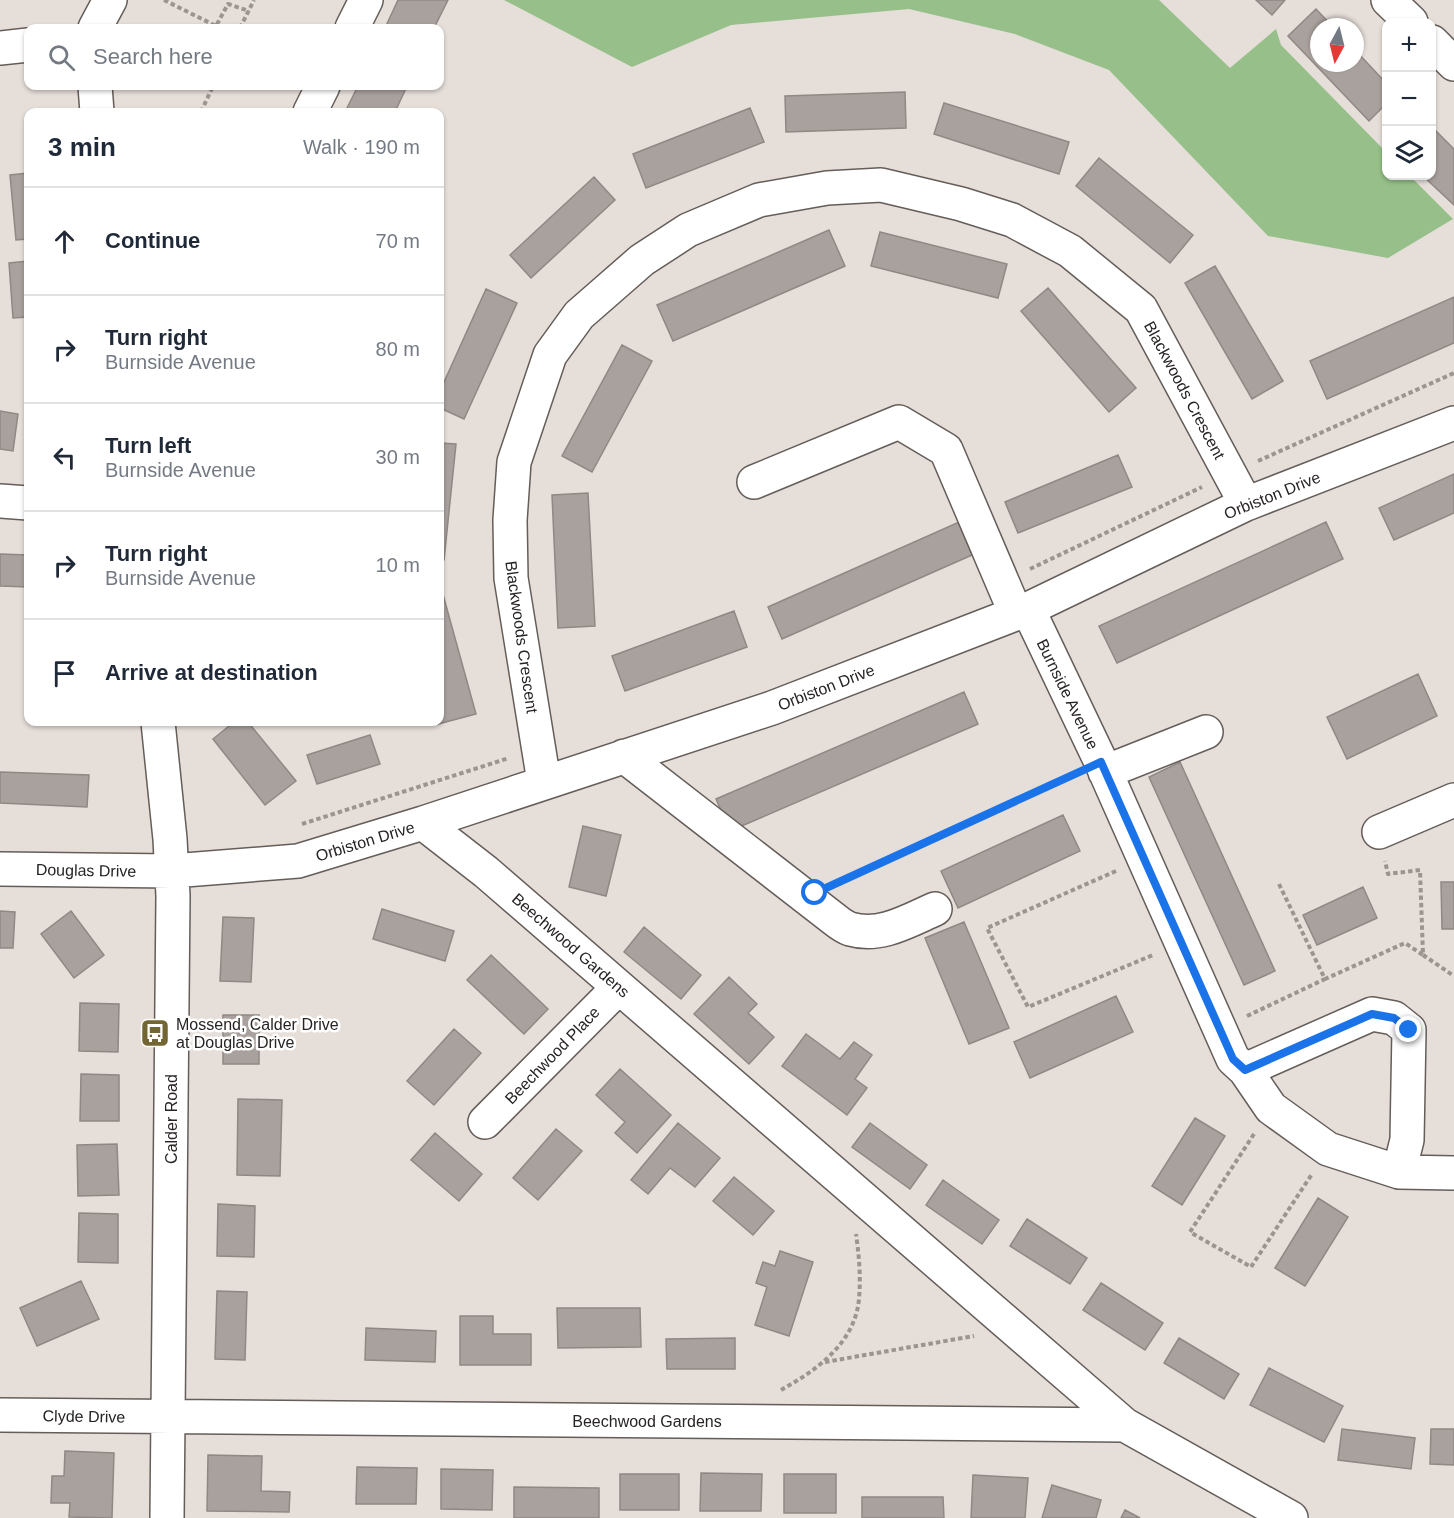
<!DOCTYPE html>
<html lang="en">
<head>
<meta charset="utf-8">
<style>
  :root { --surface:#fff; --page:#f6f6f7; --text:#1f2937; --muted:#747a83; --line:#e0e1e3 }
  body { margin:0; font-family:Arial,sans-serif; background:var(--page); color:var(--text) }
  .controls { position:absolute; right:18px; top:18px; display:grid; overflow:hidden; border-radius:12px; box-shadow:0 2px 4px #0004 }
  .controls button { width:54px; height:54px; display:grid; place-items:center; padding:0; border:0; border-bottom:2px solid var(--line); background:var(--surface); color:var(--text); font:30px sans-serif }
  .compass { position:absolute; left:1310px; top:18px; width:54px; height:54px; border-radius:50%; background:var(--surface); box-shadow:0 2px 4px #0004; rotate:187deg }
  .stop { position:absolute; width:18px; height:18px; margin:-14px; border:4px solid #1a73e8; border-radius:50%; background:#fff }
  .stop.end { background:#1a73e8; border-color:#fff; box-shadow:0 2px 6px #0008 }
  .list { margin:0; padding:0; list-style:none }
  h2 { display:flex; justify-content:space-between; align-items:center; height:78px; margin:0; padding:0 24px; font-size:26px }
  h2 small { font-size:20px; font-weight:400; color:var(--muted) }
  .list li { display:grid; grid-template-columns:39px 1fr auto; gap:18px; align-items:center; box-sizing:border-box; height:108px; padding:0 24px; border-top:2px solid var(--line) }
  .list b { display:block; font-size:22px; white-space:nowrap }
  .list p { margin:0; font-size:20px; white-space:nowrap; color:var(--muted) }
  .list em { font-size:20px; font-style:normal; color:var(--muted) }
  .icon { flex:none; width:33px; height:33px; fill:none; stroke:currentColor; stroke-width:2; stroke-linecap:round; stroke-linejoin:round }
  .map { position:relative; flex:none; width:1454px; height:1518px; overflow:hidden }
  .search { position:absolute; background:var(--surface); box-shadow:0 2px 4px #0004; left:24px; top:24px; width:420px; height:66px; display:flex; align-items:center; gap:15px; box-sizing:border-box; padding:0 21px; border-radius:12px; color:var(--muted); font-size:22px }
  .panel { position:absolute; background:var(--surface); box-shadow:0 2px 4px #0004; left:24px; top:108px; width:420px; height:618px; border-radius:12px }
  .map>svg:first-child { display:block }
  .green { fill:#96bf89 }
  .building { fill:#a9a19d; stroke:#8f8884; stroke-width:1.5 }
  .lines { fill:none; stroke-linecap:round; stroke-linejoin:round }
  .minor-casing { stroke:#645d59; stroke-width:36 }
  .path { stroke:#9b9591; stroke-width:4; stroke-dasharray:4.5 3; stroke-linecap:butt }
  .minor { stroke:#fff; stroke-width:33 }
  .route { stroke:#1a73e8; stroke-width:8 }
  .labels { text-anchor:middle; stroke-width:5; stroke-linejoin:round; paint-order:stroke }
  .street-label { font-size:16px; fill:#272423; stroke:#fff }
  .poi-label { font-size:16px; fill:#272423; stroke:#fff; text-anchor:start }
</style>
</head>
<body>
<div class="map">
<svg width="1454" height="1518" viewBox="0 0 1454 1518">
  <rect width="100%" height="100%" fill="#e6ded9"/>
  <path class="green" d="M 504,0 L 1159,0 L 1230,68 L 1276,29 L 1281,45 L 1386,152 L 1386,176 L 1410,176 L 1453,219 L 1388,258 L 1268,236 L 1109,70 L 1015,34 L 909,9 L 731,25 L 632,67 Z"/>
  <path class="building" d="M 398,0 L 448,0 L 434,28 L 385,28 Z
    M 1256,0 L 1285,0 L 1272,15 Z
    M 1316,9 L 1333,27 L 1319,27 L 1319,63 L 1355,63 L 1355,50 L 1386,83 L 1386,104 L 1369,121 L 1288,36 Z
    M 358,86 L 407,86 L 395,112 L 345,112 Z
    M 905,92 L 906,128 L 786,132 L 785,96 Z
    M 944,103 L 1069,142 L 1059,174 L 934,134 Z
    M 750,108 L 764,142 L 646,188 L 633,154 Z
    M 1432,127 L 1454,149 L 1454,205 L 1423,176 L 1432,176 Z
    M 1099,158 L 1193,235 L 1170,263 L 1076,186 Z
    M 28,173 L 28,239 L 16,240 L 10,175 Z
    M 594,177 L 615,200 L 531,278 L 510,255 Z
    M 829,230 L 845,266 L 673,341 L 657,305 Z
    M 880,232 L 1007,264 L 998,298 L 871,266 Z
    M 28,261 L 28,317 L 13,318 L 9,263 Z
    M 1215,266 L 1283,381 L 1252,399 L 1185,283 Z
    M 1048,288 L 1136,388 L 1109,412 L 1021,311 Z
    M 486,289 L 517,303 L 464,419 L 440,408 L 440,391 Z
    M 1454,297 L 1454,343 L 1327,399 L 1310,361 Z
    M 25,340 L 28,340 L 28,375 Z
    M 622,345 L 652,361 L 592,472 L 562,456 Z
    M 0,411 L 18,414 L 13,451 L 0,449 Z
    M 440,443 L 456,444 L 444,560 L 440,560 Z
    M 1118,455 L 1132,487 L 1018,533 L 1005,502 Z
    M 1454,474 L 1454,513 L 1394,540 L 1379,508 Z
    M 588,493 L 595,626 L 558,628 L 552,495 Z
    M 966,519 L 981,551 L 782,639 L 768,607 Z
    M 1326,522 L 1343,559 L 1117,663 L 1099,626 Z
    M 0,554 L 28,555 L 28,587 L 0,586 Z
    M 442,591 L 476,714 L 438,724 L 437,722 L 440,722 L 440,592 Z
    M 734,611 L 747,647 L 625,691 L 612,656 Z
    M 1418,674 L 1437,716 L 1347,759 L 1327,717 Z
    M 964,692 L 978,724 L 730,831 L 716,799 Z
    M 234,722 L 248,722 L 296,781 L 265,805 L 213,739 Z
    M 370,735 L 380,764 L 317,784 L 307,755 Z
    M 1180,762 L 1275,971 L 1244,985 L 1149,777 Z
    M 0,772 L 89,775 L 87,807 L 0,803 Z
    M 1063,815 L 1080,851 L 958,908 L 941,871 Z
    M 583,826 L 621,835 L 606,896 L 569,887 Z
    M 1441,882 L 1454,882 L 1454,929 L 1442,929 Z
    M 1363,887 L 1377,918 L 1317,945 L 1303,915 Z
    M 382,909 L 454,931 L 445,961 L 373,939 Z
    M 0,911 L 15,912 L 13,948 L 0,948 Z
    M 71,911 L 104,955 L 74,978 L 41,934 Z
    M 223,917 L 254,918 L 251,982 L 220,981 Z
    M 964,922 L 1009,1028 L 969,1044 L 925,938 Z
    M 644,927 L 701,975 L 681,999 L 624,952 Z
    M 491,955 L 548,1009 L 524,1034 L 467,980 Z
    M 729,977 L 757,1004 L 748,1013 L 774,1037 L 749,1064 L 694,1014 Z
    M 1116,996 L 1133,1032 L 1030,1078 L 1014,1042 Z
    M 80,1003 L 119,1004 L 118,1052 L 79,1051 Z
    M 223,1015 L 259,1015 L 259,1064 L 223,1064 Z
    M 454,1029 L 481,1053 L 434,1105 L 407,1081 Z
    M 806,1034 L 840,1059 L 854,1042 L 872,1055 L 855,1079 L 867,1088 L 847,1115 L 782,1066 Z
    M 620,1069 L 671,1115 L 637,1153 L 615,1133 L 625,1122 L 596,1095 Z
    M 81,1074 L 119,1075 L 119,1121 L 80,1121 Z
    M 238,1099 L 282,1100 L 280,1176 L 237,1175 Z
    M 1195,1118 L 1225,1136 L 1182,1205 L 1152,1186 Z
    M 678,1123 L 720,1158 L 695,1187 L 670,1168 L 648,1194 L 631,1180 Z
    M 870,1123 L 927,1165 L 910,1189 L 852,1147 Z
    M 556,1129 L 582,1151 L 538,1200 L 513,1178 Z
    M 435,1133 L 482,1174 L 459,1201 L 411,1160 Z
    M 117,1144 L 119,1195 L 78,1196 L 77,1145 Z
    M 734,1177 L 774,1211 L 753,1235 L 713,1201 Z
    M 943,1180 L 999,1220 L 982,1244 L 926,1205 Z
    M 1318,1198 L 1348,1217 L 1305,1286 L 1275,1268 Z
    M 218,1204 L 255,1206 L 254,1257 L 217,1256 Z
    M 79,1213 L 118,1214 L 118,1263 L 78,1262 Z
    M 1027,1219 L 1087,1258 L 1070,1284 L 1010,1246 Z
    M 780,1251 L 813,1262 L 789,1336 L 755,1325 L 767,1287 L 756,1283 L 763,1262 L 775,1266 Z
    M 81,1281 L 99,1319 L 37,1346 L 20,1308 Z
    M 1101,1283 L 1163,1323 L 1145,1350 L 1083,1310 Z
    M 217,1291 L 247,1292 L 245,1360 L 215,1359 Z
    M 557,1308 L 640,1308 L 641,1347 L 558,1348 Z
    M 460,1316 L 493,1316 L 493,1334 L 531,1334 L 531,1365 L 460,1365 Z
    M 366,1328 L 436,1331 L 435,1362 L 365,1360 Z
    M 735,1338 L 735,1369 L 667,1369 L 666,1339 Z
    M 1179,1338 L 1239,1374 L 1224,1399 L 1164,1363 Z
    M 1269,1368 L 1343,1406 L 1324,1442 L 1250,1405 Z
    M 1342,1429 L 1415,1438 L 1411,1469 L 1338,1460 Z
    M 1431,1429 L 1454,1429 L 1454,1465 L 1430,1464 Z
    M 65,1451 L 114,1453 L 112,1518 L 69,1517 L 70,1503 L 51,1503 L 52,1476 L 64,1476 Z
    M 208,1455 L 262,1456 L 261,1491 L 290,1492 L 289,1512 L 207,1511 Z
    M 357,1467 L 417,1468 L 416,1504 L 356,1504 Z
    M 441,1469 L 493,1470 L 492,1510 L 441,1509 Z
    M 701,1473 L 762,1474 L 761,1511 L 700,1511 Z
    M 620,1474 L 679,1474 L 679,1510 L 620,1510 Z
    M 784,1474 L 836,1474 L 836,1513 L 784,1513 Z
    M 973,1475 L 1028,1478 L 1025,1518 L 971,1518 Z
    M 1052,1485 L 1101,1500 L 1096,1518 L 1042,1518 Z
    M 514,1487 L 599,1488 L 599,1518 L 514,1518 Z
    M 862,1497 L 943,1497 L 944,1518 L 862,1518 Z
    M 1125,1510 L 1140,1518 L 1121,1518 Z"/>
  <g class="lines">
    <g class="minor-casing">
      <path id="minor" d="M 1388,0 L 1411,22
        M 95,28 L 110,0
        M 352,28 L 366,0
        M 1432,42 L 1454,64
        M 0,48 L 28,45
        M 95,86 L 97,112
        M 310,112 L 323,86
        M 754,482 L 899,422 L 946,450 L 1016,614
        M 0,501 L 28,503
        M 1028,609 L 1101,762 L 1233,1059 L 1245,1070 L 1271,1108 L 1328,1149 L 1399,1172 L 1454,1173
        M 158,722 L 170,839 L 173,896 L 167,1518
        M 624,756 L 834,919 C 839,923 844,927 850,929 C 880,938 908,921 935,909
        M 1105,772 L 1206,732
        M 544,782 L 511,578 L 510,520 L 514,462 L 550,355 L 579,315 L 642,260 L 688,230 L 759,200 L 827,188 L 881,185 L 961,204 L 1012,220 L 1070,251 L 1141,309 L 1246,504
        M 423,823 L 486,872 L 1125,1425
        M 1379,832 L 1454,800
        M 0,869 L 172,871 L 298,861 L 423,823 L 772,708 L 1028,609 L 1246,504 L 1454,423
        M 1245,1070 L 1372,1014 L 1394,1018 L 1409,1030 L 1407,1140 L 1399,1172
        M 485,1122 L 619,987
        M 0,1415 L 1125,1425 L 1291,1518"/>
    </g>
    <path class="path" d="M 164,0 L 216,26 L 228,4 L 249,11
      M 240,28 L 254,0
      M 201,112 L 213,86
      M 1258,461 L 1454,373
      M 1030,569 L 1202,487
      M 302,824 L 509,758
      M 1116,871 L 987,928 L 1028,1007 L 1153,955
      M 839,882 L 1074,774
      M 1279,884 L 1325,979 L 1405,943 L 1423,955 L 1420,870 L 1388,874 L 1385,861
      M 1423,955 L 1454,976
      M 1247,1016 L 1325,979
      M 1254,1134 L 1190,1232 L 1251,1267 L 1312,1174
      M 825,1362 L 974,1336
      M 781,1390 C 817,1370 855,1343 859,1299 C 861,1277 859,1255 856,1234"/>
    <use href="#minor" class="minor"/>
  </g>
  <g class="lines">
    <path class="route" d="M 815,893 L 1101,762 L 1233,1059 L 1245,1070 L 1372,1014 L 1394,1018 L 1409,1030"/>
  </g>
  <defs>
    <g id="bus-square" transform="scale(1.5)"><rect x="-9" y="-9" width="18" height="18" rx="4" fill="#726633" stroke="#fff"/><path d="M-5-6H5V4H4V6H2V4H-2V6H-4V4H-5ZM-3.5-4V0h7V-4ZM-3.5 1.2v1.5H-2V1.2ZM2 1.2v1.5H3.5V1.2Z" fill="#fff"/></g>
  </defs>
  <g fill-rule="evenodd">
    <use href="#bus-square" x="155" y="1033"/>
  </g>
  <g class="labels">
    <g class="street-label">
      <text transform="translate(1185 390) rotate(62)" y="6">Blackwoods Crescent</text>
      <text transform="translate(1272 495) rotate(-22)" y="6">Orbiston Drive</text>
      <text transform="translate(522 637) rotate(82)" y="6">Blackwoods Crescent</text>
      <text transform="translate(826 687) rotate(-21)" y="6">Orbiston Drive</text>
      <text transform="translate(1068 694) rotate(64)" y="6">Burnside Avenue</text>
      <text transform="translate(365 841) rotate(-17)" y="6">Orbiston Drive</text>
      <text transform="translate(86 870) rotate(1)" y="6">Douglas Drive</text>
      <text transform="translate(571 945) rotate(41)" y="6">Beechwood Gardens</text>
      <text transform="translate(552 1055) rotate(-46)" y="6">Beechwood Place</text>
      <text transform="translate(171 1119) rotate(-90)" y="6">Calder Road</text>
      <text transform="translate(84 1416) rotate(1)" y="6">Clyde Drive</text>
      <text x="647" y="1427">Beechwood Gardens</text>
    </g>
    <g class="poi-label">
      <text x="176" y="1030">Mossend, Calder Drive<tspan x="176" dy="18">at Douglas Drive</tspan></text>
    </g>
  </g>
</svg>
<div class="controls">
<button>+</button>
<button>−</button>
<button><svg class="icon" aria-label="layers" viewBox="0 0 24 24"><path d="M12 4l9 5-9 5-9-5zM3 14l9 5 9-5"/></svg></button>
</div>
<svg class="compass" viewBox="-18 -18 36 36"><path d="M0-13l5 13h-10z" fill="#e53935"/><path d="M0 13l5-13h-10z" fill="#747a83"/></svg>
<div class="stop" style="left:815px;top:893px"></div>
<div class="stop end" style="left:1409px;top:1030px"></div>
<div class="search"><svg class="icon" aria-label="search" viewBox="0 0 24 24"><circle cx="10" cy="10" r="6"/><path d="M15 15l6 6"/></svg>Search here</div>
<section class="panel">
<h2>3 min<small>Walk · 190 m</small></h2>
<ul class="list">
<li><svg class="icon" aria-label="ahead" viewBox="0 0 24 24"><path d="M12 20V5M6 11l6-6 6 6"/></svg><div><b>Continue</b></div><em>70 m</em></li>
<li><svg class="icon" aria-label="right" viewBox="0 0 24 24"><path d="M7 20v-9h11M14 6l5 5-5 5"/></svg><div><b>Turn right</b><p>Burnside Avenue</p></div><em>80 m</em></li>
<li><svg class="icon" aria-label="left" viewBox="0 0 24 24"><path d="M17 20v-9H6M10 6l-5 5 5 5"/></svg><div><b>Turn left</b><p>Burnside Avenue</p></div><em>30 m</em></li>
<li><svg class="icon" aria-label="right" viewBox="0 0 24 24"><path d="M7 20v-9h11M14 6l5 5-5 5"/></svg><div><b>Turn right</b><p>Burnside Avenue</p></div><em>10 m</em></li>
<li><svg class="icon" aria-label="arrive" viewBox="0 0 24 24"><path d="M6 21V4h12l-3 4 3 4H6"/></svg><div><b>Arrive at destination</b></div></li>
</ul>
</section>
</div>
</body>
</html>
